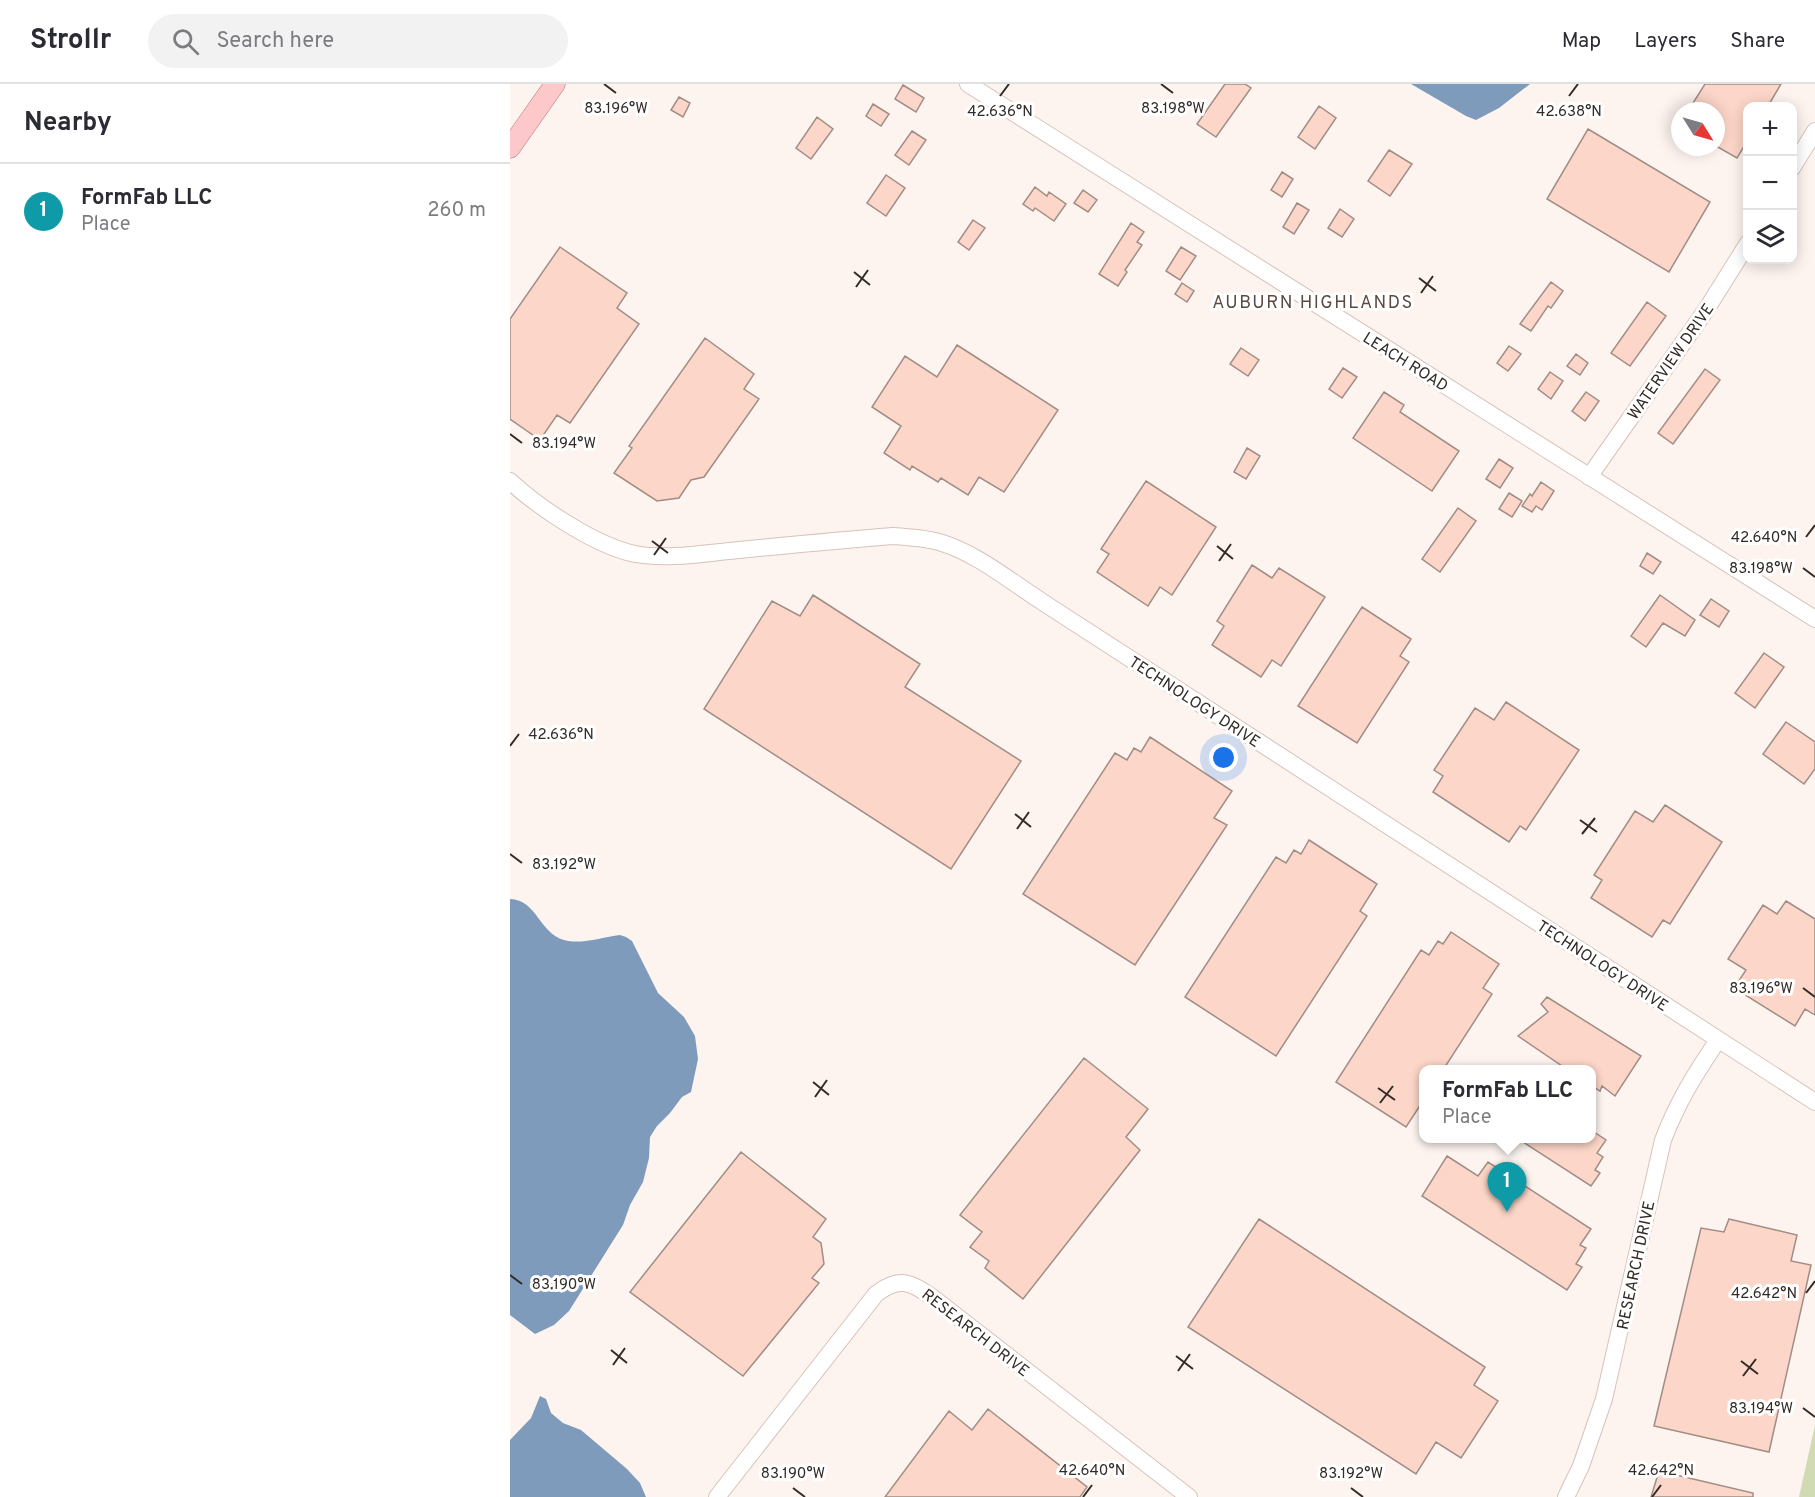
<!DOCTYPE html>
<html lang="en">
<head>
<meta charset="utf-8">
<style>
  :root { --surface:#fff; --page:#f2f2f3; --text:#2b2b33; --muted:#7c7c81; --line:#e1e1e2; --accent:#723bb2 }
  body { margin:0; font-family:Overpass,sans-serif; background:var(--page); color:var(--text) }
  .controls { position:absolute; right:18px; top:18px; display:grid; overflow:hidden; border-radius:12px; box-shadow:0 3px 15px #0003 }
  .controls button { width:54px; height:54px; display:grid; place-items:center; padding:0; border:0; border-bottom:2px solid var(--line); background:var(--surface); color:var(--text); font:30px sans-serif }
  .compass { position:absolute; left:1161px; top:18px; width:54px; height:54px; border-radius:50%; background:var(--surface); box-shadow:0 3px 15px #0003; rotate:127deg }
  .you { position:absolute; left:714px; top:674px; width:21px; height:21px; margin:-15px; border:4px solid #fff; border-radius:50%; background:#1a73e8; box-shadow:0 0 0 9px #1a73e833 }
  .badge { display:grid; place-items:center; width:39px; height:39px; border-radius:50%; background:var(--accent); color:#fff; font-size:20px; font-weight:700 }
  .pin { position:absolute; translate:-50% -50px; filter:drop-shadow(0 2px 3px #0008) }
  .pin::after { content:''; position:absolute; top:32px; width:21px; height:18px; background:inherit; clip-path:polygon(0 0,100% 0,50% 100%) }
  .popup { position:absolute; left:909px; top:981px; width:177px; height:78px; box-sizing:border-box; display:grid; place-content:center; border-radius:12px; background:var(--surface); filter:drop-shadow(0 2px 4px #0005); font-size:20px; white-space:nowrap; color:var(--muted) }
  .popup b { font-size:22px; color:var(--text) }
  .popup::after { content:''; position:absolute; left:50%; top:100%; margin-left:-12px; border:12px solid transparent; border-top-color:var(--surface) }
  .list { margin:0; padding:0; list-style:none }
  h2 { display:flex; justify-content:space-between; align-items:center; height:78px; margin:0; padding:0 24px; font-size:26px }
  h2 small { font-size:20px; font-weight:400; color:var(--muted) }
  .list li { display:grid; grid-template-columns:39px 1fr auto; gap:18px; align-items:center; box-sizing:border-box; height:96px; padding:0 24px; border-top:2px solid var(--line) }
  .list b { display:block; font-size:22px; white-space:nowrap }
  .list p { margin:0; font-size:20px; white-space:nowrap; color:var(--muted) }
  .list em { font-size:20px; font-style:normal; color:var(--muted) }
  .icon { flex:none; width:33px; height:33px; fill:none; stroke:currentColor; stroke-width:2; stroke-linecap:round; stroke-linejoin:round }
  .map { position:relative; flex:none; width:1305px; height:1413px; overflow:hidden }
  header { display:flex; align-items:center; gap:36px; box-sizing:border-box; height:84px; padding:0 30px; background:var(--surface); border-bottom:2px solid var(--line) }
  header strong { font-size:28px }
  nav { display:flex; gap:33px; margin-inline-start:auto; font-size:21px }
  .search { width:420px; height:54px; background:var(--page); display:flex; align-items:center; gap:15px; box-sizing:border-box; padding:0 21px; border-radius:33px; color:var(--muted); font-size:22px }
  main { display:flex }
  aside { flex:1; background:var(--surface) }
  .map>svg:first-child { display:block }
  .green { fill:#d0dbb4 }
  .water { fill:#7e9bbc }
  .building { fill:#fcd6c8; stroke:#a18d85; stroke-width:1.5 }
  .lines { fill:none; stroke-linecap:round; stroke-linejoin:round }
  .minor-casing { stroke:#d8c2ba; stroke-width:18 }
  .major-casing { stroke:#b47979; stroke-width:21 }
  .minor { stroke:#fff; stroke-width:16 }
  .major { stroke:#fcc8c9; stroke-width:20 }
  .ticks { fill:none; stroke:#332b27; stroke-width:2 }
  .labels { text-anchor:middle; stroke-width:6; stroke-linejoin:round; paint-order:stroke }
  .street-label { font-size:16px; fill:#332b27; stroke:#fff }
  .neighbourhood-label { font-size:18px; letter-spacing:1.5px; fill:#5b4942; stroke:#fff }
  .ticks-label { font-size:15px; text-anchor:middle; fill:#332b27; stroke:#fff; stroke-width:6; stroke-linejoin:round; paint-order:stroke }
</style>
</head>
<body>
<header>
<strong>Strollr</strong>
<div class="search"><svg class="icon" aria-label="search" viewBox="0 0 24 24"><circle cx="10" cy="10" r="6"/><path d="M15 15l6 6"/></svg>Search here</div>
<nav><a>Map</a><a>Layers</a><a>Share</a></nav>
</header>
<main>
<aside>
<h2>Nearby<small></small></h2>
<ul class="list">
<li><span class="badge" style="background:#0f9aa8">1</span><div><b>FormFab LLC</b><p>Place</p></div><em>260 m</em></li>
</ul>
</aside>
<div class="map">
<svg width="1305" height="1413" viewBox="0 0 1305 1413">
  <rect width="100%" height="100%" fill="#fdf4f0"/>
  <path class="green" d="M 1305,1341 L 1305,1413 L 1289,1413 Z"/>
  <path class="water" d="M 901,0 L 1020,0 L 989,24 L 966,36 L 956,32 Z
    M 0,815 C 27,816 29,849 54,856 C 71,861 92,853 110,851 L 116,853 L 122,857 L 148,909 L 174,933 L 185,952 L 188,975 L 181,1008 L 172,1013 L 160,1029 L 147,1042 L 140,1053 L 139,1074 L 133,1098 L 120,1121 L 113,1141 L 59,1227 L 44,1241 L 25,1250 L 0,1231 Z
    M 30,1312 L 36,1315 L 41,1329 L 53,1339 L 71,1346 L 117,1385 L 130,1399 L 136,1413 L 0,1413 L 0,1356 L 21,1334 Z"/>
  <path class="building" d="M 715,0 L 735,0 L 741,4 L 706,53 L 687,40 Z
    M 1195,0 L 1271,0 L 1258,22 L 1238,22 L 1238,56 L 1227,74 L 1206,62 L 1206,27 L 1178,27 Z
    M 393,1 L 414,14 L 406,28 L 385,15 Z
    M 169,13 L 180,19 L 173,33 L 161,26 Z
    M 363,20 L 379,30 L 371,42 L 356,32 Z
    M 809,22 L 826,34 L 805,65 L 788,53 Z
    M 307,33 L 323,45 L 301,75 L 286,64 Z
    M 1078,45 L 1200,118 L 1159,188 L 1037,115 Z
    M 402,47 L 416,56 L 399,81 L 385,71 Z
    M 879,66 L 902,80 L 880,112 L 858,97 Z
    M 772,88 L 783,95 L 772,113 L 761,106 Z
    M 376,91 L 395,104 L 376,132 L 357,119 Z
    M 525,103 L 537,112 L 539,108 L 556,120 L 544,137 L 525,124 L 523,127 L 513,120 Z
    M 573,106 L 587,116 L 578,128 L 564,119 Z
    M 787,119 L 799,126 L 784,150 L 773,143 Z
    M 830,125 L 844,135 L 832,153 L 818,144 Z
    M 463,136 L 475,144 L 459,166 L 448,158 Z
    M 621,139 L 634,148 L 627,158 L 632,161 L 615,186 L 617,188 L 608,202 L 589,190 Z
    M 50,163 L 117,209 L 107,224 L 129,240 L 60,339 L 47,331 L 30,356 L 0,335 L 0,235 Z
    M 671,163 L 686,172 L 670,196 L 656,187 Z
    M 1041,198 L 1053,207 L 1041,224 L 1038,222 L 1021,247 L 1010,240 Z
    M 672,199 L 684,207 L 677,218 L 665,210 Z
    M 1137,218 L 1156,232 L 1120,282 L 1101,269 Z
    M 195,254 L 244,290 L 234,305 L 249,315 L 194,393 L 181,396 L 169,414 L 147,417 L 104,389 L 122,364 L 119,362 Z
    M 447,261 L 548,326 L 494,408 L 469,393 L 458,411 L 431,394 L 428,398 L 402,382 L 400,386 L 374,369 L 391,342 L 362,323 L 395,272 L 427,293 Z
    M 999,262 L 1011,270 L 998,287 L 987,279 Z
    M 731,264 L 749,276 L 738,292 L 720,280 Z
    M 1066,270 L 1078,279 L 1070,291 L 1057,282 Z
    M 833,284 L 847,293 L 832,314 L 819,305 Z
    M 1195,285 L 1210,296 L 1163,360 L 1148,349 Z
    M 1040,288 L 1053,297 L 1041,315 L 1028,305 Z
    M 874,308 L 894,321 L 890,328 L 949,367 L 922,407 L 843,354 Z
    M 1076,308 L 1089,317 L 1075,337 L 1062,327 Z
    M 737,364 L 750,372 L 736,395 L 724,388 Z
    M 989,375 L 1003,384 L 990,404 L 976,395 Z
    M 636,397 L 706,443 L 662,511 L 650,503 L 638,522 L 587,488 L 599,470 L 591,465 Z
    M 1031,398 L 1044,407 L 1032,426 L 1026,422 L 1022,428 L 1012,422 L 1020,410 L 1022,412 Z
    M 999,409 L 1012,417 L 1002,433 L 989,425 Z
    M 948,424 L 966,437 L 930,488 L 912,475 Z
    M 1137,469 L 1151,478 L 1143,490 L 1130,482 Z
    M 742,481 L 762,494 L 769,484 L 815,513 L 771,582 L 762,576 L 751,593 L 702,561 L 714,542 L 707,537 Z
    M 303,511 L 410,580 L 395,603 L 511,677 L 441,785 L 194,625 L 262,517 L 290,532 Z
    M 1150,511 L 1185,536 L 1175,552 L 1153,539 L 1136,563 L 1121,552 Z
    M 1201,515 L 1219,527 L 1209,543 L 1190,531 Z
    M 852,523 L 901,555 L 890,572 L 899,578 L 847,659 L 788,622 Z
    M 1254,569 L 1274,583 L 1245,624 L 1225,609 Z
    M 996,618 L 1069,666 L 1016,746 L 1010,742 L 999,758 L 923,708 L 933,692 L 924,686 L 965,624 L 984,636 Z
    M 1276,638 L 1305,658 L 1305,685 L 1294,700 L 1253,670 Z
    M 640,653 L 722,707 L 704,734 L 717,741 L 625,881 L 513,810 L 605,669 L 617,676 L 624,664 L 631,668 Z
    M 1155,721 L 1212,758 L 1160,840 L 1153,836 L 1142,853 L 1081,814 L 1092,796 L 1084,791 L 1125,727 L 1143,738 Z
    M 799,756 L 867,800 L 850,827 L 857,832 L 766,972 L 675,913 L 766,773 L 776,779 L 784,766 L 791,770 Z
    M 1276,817 L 1305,835 L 1305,931 L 1295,925 L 1285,942 L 1224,904 L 1236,886 L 1218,875 L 1253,821 L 1267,830 Z
    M 941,848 L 989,880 L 973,904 L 982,910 L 933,986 L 913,986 L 913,1017 L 896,1043 L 826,998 L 911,866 L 919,871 L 928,857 L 933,860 Z
    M 1037,913 L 1131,972 L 1105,1012 L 1092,1002 L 1090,1007 L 1081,1001 L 1081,986 L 1058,986 L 1008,952 L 1038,928 L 1031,920 Z
    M 574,974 L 638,1025 L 616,1053 L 630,1066 L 513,1215 L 475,1184 L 479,1177 L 460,1163 L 472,1148 L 450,1131 Z
    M 1081,1046 L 1096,1056 L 1087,1069 L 1093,1073 L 1085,1086 L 1090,1089 L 1081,1102 L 1007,1054 L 1081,1054 Z
    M 231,1068 L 316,1135 L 303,1153 L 311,1159 L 314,1180 L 302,1194 L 309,1199 L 233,1292 L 120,1208 Z
    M 937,1072 L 968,1092 L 978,1078 L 1081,1145 L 1070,1161 L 1076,1164 L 1066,1180 L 1072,1183 L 1057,1206 L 912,1112 Z
    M 749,1135 L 975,1283 L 964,1301 L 988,1317 L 951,1374 L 926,1358 L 906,1390 L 678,1243 Z
    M 1219,1135 L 1287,1151 L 1281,1177 L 1301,1181 L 1259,1368 L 1144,1342 L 1191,1144 L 1214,1148 Z
    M 478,1325 L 577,1403 L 570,1413 L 375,1413 L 439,1327 L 462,1346 Z
    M 1149,1387 L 1243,1409 L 1243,1413 L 1141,1413 Z"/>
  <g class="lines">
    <g class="minor-casing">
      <path id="minor" d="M 458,0 L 1305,535
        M 1282,84 L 1305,47
        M 1079,393 L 1196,226 L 1238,159
        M 0,397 C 29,424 86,462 125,470 C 158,476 195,469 229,466 C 280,461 332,456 383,452 C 399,453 414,454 429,458 C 467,469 501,498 534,519 L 1305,1018
        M 207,1413 L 366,1210 C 388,1193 400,1197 422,1213 L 679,1413
        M 1056,1413 L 1071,1382 L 1094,1315 L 1153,1056 C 1168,1017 1185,990 1208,956"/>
    </g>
    <g class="major-casing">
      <path id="major" d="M 0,64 L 45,0"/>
    </g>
    <use href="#minor" class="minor"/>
    <use href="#major" class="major"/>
  </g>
  <path class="ticks" d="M 94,0 L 106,9M 651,0 L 663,9M 490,12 L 499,0M 1059,12 L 1068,0M 344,188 L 360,201M 909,194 L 926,207M 346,203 L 358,186M 911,209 L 923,192M 0,350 L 12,359M 1296,453 L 1305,441M 142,457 L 158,469M 707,462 L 723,475M 144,471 L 156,454M 709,477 L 721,460M 1293,484 L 1305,493M 0,662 L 9,650M 505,730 L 521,743M 1070,736 L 1087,748M 507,745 L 519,728M 1072,750 L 1085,734M 0,770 L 12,779M 1293,904 L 1305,913M 303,998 L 319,1011M 868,1004 L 885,1016M 305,1013 L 317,996M 870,1019 L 883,1002M 0,1191 L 12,1200M 1296,1209 L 1305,1197M 101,1266 L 117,1279M 666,1272 L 683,1285M 1231,1277 L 1248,1290M 103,1281 L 115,1264M 668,1287 L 680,1270M 1233,1292 L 1246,1275M 1293,1324 L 1305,1333M 283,1404 L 295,1413M 841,1404 L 853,1413M 573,1413 L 582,1401M 1142,1413 L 1151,1401"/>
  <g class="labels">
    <g class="street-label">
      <text transform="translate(896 277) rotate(32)" y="6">LEACH ROAD</text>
      <text transform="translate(1160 277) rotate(-55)" y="6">WATERVIEW DRIVE</text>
      <text transform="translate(685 617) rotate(33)" y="6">TECHNOLOGY DRIVE</text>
      <text transform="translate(1093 881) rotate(33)" y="6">TECHNOLOGY DRIVE</text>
      <text transform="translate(1125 1181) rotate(-78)" y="6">RESEARCH DRIVE</text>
      <text transform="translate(466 1248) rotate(38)" y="6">RESEARCH DRIVE</text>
    </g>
    <g class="neighbourhood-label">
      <text x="803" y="224">AUBURN HIGHLANDS</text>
    </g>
  </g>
  <g class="ticks-label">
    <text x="106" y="29">83.196°W</text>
    <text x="663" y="29">83.198°W</text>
    <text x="490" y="32">42.636°N</text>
    <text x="1059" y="32">42.638°N</text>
    <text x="54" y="364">83.194°W</text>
    <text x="1254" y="458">42.640°N</text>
    <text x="1251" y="489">83.198°W</text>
    <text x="51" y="655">42.636°N</text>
    <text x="54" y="785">83.192°W</text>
    <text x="1251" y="909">83.196°W</text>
    <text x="54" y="1205">83.190°W</text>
    <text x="1254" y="1214">42.642°N</text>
    <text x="1251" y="1329">83.194°W</text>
    <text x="582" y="1391">42.640°N</text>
    <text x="1151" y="1391">42.642°N</text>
    <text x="283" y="1394">83.190°W</text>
    <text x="841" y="1394">83.192°W</text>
  </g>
</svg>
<div class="controls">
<button>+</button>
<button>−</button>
<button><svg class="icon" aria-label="layers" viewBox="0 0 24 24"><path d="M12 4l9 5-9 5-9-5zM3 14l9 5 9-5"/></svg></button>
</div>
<svg class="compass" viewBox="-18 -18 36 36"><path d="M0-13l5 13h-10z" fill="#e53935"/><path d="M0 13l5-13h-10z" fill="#7c7c81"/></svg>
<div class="you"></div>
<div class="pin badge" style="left:997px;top:1128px;background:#0f9aa8">1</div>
<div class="popup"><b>FormFab LLC</b>Place</div>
</div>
</main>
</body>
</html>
